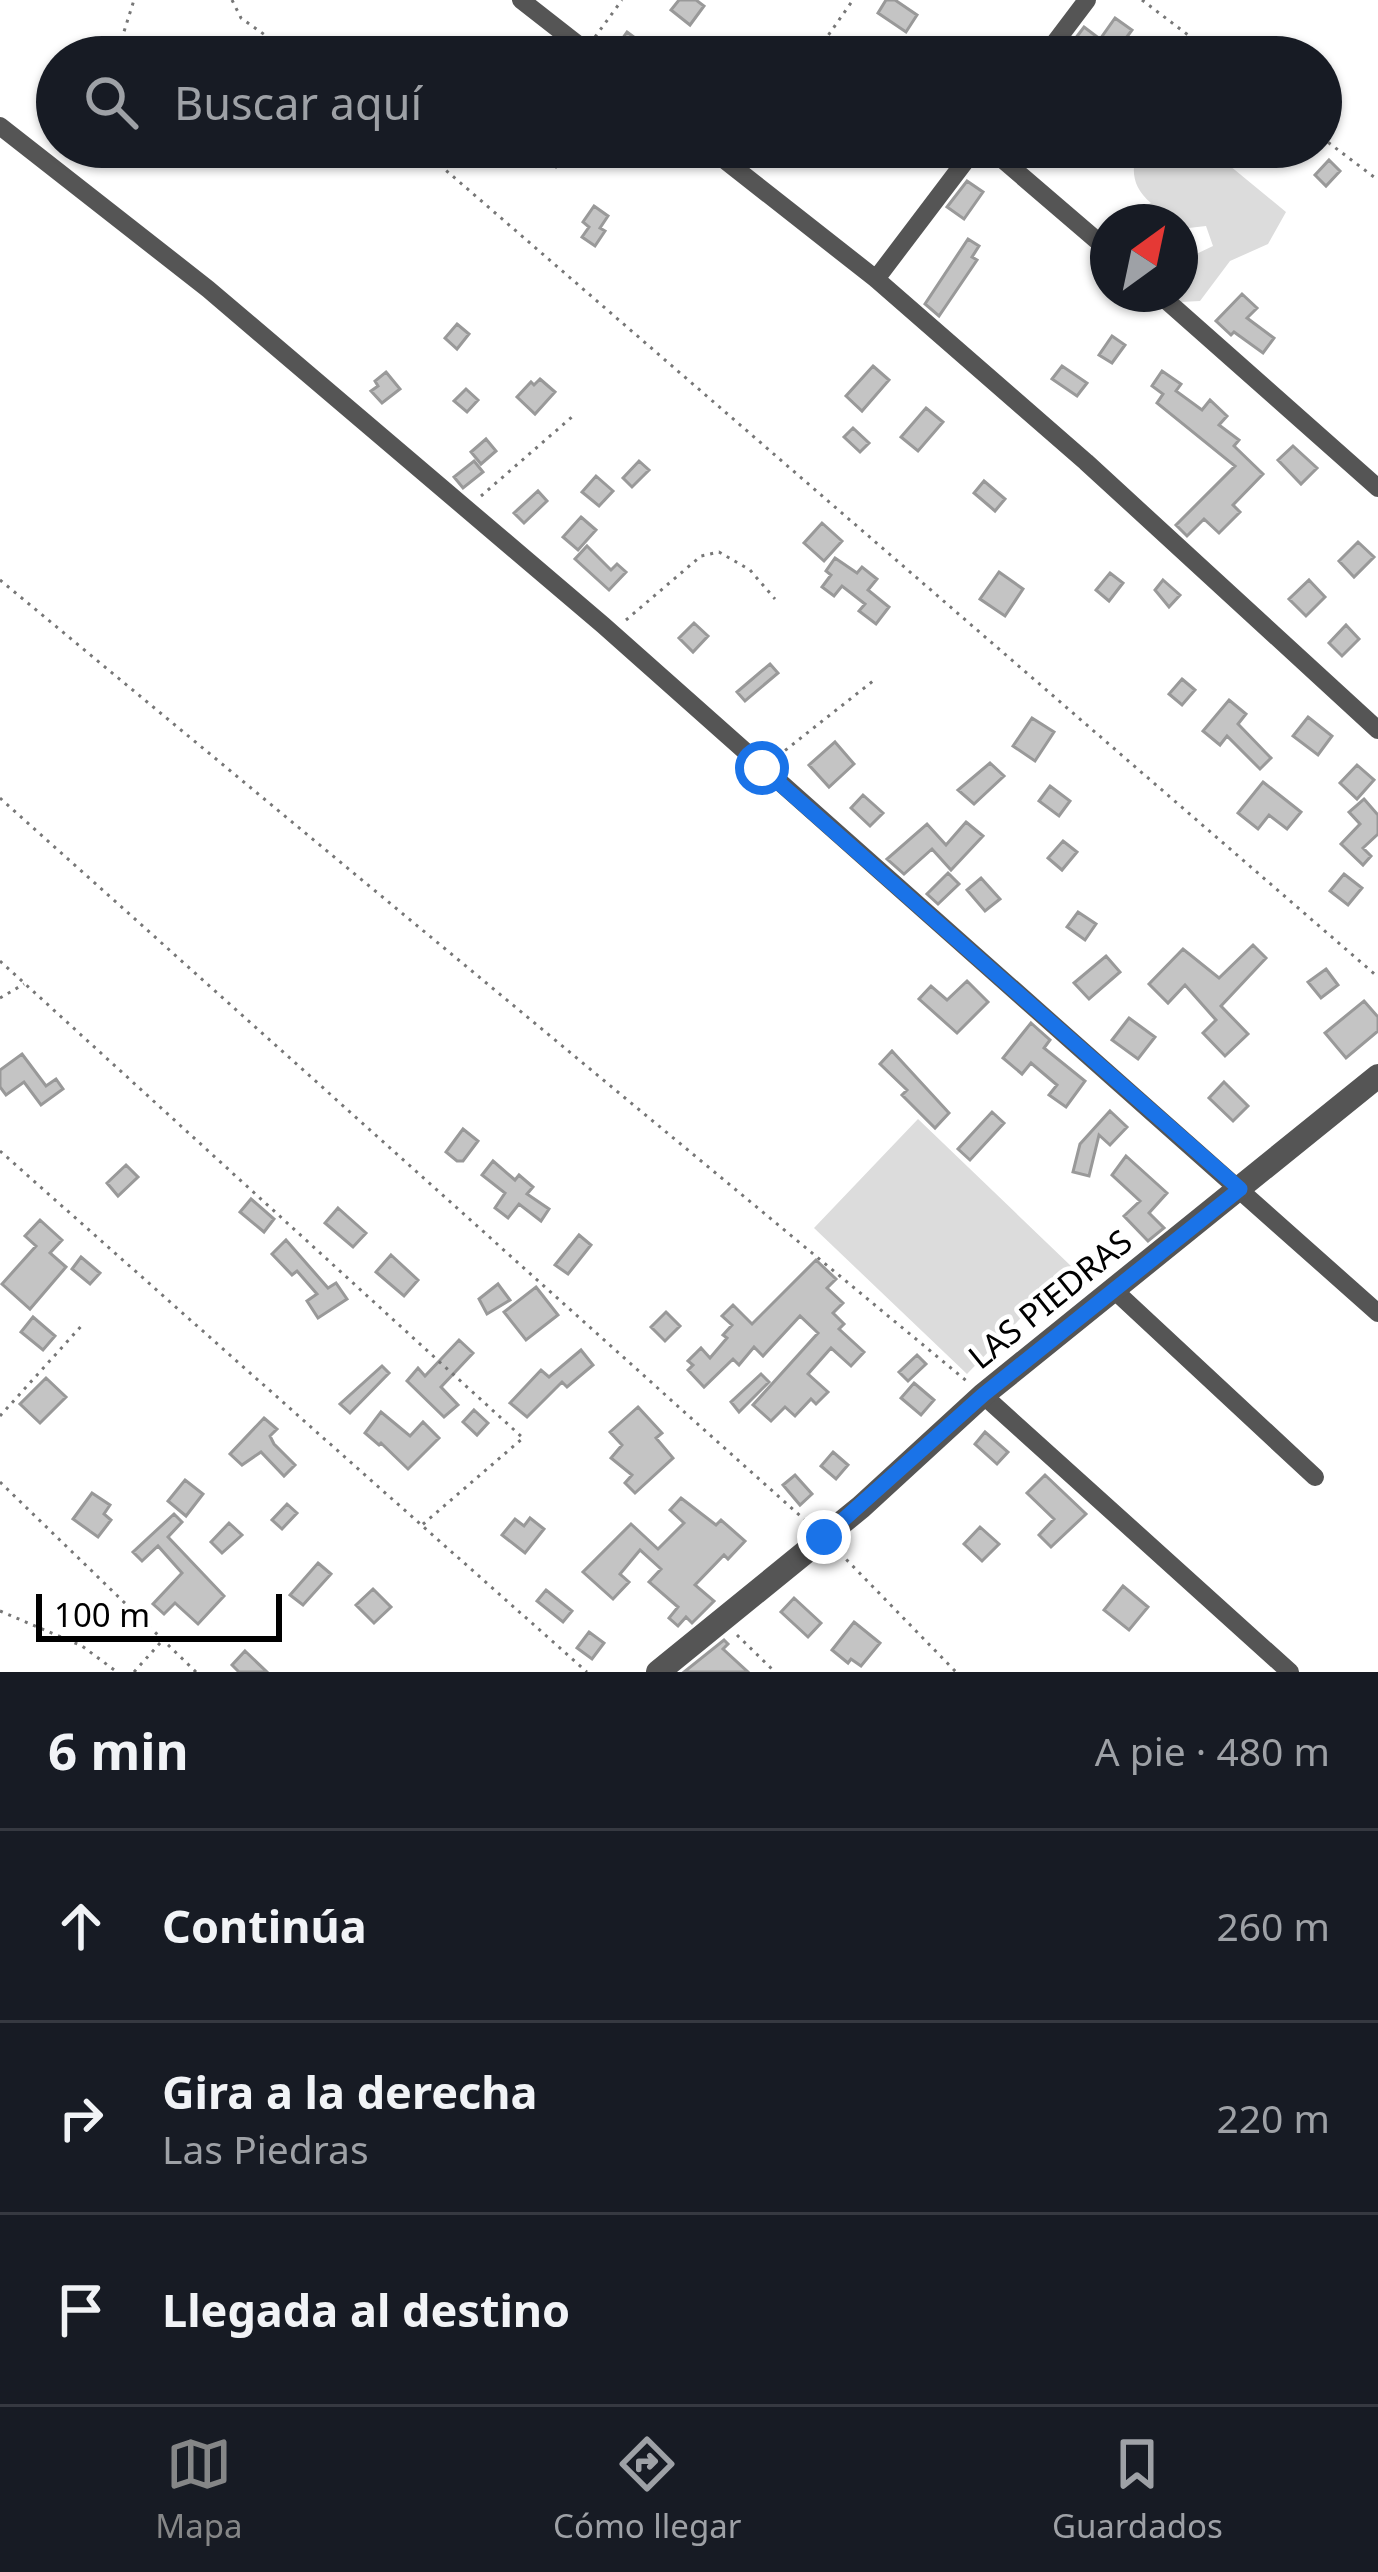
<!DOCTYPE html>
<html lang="es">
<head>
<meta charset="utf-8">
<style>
  :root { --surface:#171b24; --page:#20242c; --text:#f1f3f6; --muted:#9ea1a6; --line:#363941; --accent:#858687 }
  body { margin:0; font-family:"Noto Sans",sans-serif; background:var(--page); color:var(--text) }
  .compass { position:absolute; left:1090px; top:204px; width:108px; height:108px; border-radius:50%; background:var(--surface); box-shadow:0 3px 9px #0004; rotate:33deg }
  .scale { position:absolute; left:36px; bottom:30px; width:246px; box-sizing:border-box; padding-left:12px; border:6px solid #000; border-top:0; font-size:33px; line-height:42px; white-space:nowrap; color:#000; -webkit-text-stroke:9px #fff; paint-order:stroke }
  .stop { position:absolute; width:36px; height:36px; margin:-27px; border:9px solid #1a73e8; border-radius:50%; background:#fff }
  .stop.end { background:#1a73e8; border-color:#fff; box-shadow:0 3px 12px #0008 }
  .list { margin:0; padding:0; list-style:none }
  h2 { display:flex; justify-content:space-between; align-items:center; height:156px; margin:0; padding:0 48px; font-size:51px }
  h2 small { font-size:39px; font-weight:400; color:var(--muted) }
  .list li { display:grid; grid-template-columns:78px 1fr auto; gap:36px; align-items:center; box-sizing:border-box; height:192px; padding:0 48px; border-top:3px solid var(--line) }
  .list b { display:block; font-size:45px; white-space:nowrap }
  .list p { margin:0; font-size:39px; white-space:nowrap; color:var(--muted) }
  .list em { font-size:39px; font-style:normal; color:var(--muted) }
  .icon { flex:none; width:66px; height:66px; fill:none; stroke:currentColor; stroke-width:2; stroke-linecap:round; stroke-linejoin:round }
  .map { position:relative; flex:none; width:1378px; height:1672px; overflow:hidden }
  .search { position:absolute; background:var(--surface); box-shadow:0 3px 9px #0004; left:36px; right:36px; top:36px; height:132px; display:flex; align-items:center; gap:30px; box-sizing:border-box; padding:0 42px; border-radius:66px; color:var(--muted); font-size:45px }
  .sheet { height:732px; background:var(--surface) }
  nav { display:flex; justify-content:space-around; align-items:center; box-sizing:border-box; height:168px; border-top:3px solid var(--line); background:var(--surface); font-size:33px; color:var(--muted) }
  nav a { display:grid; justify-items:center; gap:6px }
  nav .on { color:var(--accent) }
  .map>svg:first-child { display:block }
  .green { fill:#dcdcdc }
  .building { fill:#c4c4c4; stroke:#999; stroke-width:3 }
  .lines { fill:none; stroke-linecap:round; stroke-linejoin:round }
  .path { stroke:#777; stroke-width:3; stroke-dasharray:3 6; stroke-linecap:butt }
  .minor { stroke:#555; stroke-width:18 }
  .tertiary { stroke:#555; stroke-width:24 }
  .route { stroke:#1a73e8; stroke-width:15 }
  .labels { text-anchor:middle; stroke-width:9; stroke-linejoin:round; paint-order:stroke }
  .street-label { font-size:33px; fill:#000; stroke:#fff }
</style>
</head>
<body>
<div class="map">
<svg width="1378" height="1672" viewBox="0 0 1378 1672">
  <rect width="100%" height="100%" fill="#fff"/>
  <path class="green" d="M 1139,147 L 1207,147 L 1286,212 L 1268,244 L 1230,261 L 1200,301 L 1180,302 L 1170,294 L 1180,294 L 1180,254 L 1192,256 L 1213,246 L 1206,226 L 1180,229 L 1180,222 L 1128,221 L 1134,211 L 1151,203 C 1132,187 1130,169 1139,147 Z
    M 918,1119 L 1071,1266 L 967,1374 L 814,1228 Z"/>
  <path class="building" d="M 679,0 L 696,0 L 704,6 L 690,25 L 671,10 Z
    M 886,0 L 895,0 L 917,15 L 906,32 L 878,13 Z
    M 1115,18 L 1132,30 L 1112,57 L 1096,45 Z
    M 1084,27 L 1100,39 L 1092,51 L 1075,39 Z
    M 627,32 L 646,46 L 638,56 L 620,42 Z
    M 534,147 L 560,147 L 568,155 L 556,167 Z
    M 1329,160 L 1340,171 L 1326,186 L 1315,175 Z
    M 967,181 L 983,192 L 964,219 L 947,207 Z
    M 594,206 L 608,216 L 600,228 L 605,231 L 595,246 L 582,237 L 589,227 L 583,222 Z
    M 968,239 L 979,246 L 972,257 L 977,260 L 939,316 L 925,304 Z
    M 1242,294 L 1257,308 L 1247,318 L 1274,338 L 1263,353 L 1234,332 L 1231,335 L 1216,321 Z
    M 457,324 L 469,334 L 457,349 L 445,338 Z
    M 1112,336 L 1125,345 L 1112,363 L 1099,355 Z
    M 873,366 L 889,380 L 862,411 L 846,396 Z
    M 1062,366 L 1087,383 L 1077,396 L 1052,379 Z
    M 1162,371 L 1181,384 L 1176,391 L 1202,410 L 1210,400 L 1227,416 L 1219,425 L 1239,440 L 1234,446 L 1263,474 L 1233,505 L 1240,512 L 1219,533 L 1204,519 L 1187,536 L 1176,525 L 1235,466 L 1157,403 L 1163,394 L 1152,386 Z
    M 386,372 L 400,389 L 382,403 L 371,391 L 378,386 L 375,381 Z
    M 540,379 L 555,392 L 535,414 L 517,397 L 531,382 L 534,385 Z
    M 466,389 L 478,400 L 467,412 L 454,401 Z
    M 926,408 L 943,422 L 918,451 L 901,437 Z
    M 853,428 L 869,443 L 860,452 L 844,437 Z
    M 486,439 L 496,451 L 481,464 L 471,452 Z
    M 1293,446 L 1317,468 L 1301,484 L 1278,460 Z
    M 474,461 L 483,472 L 463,488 L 454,477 Z
    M 639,461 L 649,470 L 632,487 L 623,478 Z
    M 596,476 L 613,491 L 599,506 L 582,492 Z
    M 984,481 L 1005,499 L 995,511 L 974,493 Z
    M 538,491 L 547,501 L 524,523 L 514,513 Z
    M 581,517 L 596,530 L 578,550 L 563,537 Z
    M 822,523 L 842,541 L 824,561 L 804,543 Z
    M 1358,542 L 1374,557 L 1354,577 L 1339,561 Z
    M 587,546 L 611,570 L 617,564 L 626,572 L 609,590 L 575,559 Z
    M 835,558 L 857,573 L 862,567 L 877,579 L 868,590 L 889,607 L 876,624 L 859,611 L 865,604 L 842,586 L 834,596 L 822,587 L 831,575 L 826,571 Z
    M 999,572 L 1023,589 L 1005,616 L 980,599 Z
    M 1110,573 L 1123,583 L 1109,601 L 1096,590 Z
    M 1163,580 L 1180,595 L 1169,607 L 1155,590 Z
    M 1309,580 L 1325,597 L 1306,616 L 1289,599 Z
    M 694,623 L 708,636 L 693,652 L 679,638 Z
    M 1346,625 L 1359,639 L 1342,656 L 1329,643 Z
    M 770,664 L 778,673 L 745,701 L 737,692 Z
    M 1182,679 L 1195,690 L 1182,705 L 1169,694 Z
    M 1229,700 L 1246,714 L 1238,724 L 1271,758 L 1260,769 L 1227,736 L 1220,745 L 1203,731 Z
    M 1308,717 L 1332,736 L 1318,755 L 1293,736 Z
    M 1032,718 L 1054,732 L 1035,761 L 1013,746 Z
    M 835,742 L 854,764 L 829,787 L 809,765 Z
    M 990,763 L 1004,776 L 974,804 L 958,790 Z
    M 1357,765 L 1374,780 L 1357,799 L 1340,783 Z
    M 1263,782 L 1301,812 L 1287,829 L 1269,815 L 1258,829 L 1238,813 Z
    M 1050,786 L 1070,801 L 1059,816 L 1039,801 Z
    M 863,795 L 883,813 L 870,826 L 851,808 Z
    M 1364,799 L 1378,815 L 1378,834 L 1363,848 L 1371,856 L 1363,865 L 1341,844 L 1360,824 L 1349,812 Z
    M 966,822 L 983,836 L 951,870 L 932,849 L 904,874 L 887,859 L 927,824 L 946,845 Z
    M 1063,841 L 1077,852 L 1062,870 L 1048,858 Z
    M 948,873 L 959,884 L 938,904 L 927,894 Z
    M 1344,874 L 1362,888 L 1348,905 L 1330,891 Z
    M 981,878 L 1000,899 L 985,911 L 967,890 Z
    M 1078,912 L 1096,924 L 1085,940 L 1067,927 Z
    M 1253,945 L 1266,958 L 1221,1006 L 1248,1034 L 1225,1056 L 1203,1033 L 1216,1020 L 1185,985 L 1168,1003 L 1149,984 L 1183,949 L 1219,978 Z
    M 1106,956 L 1120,972 L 1089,999 L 1074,983 Z
    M 1326,969 L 1338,985 L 1321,998 L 1308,982 Z
    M 967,981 L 988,1002 L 957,1033 L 919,999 L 931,986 L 947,1000 Z
    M 1364,1001 L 1378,1017 L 1378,1031 L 1346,1058 L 1325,1033 Z
    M 1129,1018 L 1155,1037 L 1138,1059 L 1112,1040 Z
    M 1031,1023 L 1050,1040 L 1044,1048 L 1085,1081 L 1066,1107 L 1049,1095 L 1057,1085 L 1031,1063 L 1022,1074 L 1003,1058 Z
    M 892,1051 L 949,1113 L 935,1128 L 902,1095 L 907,1090 L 880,1064 Z
    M 22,1054 L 46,1086 L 56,1079 L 63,1089 L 41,1105 L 24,1082 L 6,1095 L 0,1087 L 0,1070 Z
    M 1224,1082 L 1248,1106 L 1233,1121 L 1209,1098 Z
    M 1110,1111 L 1127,1127 L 1110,1145 L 1099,1135 L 1089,1176 L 1073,1172 L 1080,1144 Z
    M 992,1112 L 1004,1123 L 970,1160 L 958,1149 Z
    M 463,1129 L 478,1141 L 463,1161 L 457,1161 L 446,1152 Z
    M 1126,1156 L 1167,1193 L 1149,1213 L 1164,1228 L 1148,1241 L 1124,1216 L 1140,1201 L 1112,1175 Z
    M 493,1161 L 515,1180 L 519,1175 L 533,1187 L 527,1194 L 549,1209 L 541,1221 L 519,1204 L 508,1218 L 495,1208 L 505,1193 L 482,1175 Z
    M 126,1165 L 138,1177 L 118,1196 L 107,1183 Z
    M 251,1199 L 274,1219 L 264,1232 L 240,1212 Z
    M 338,1208 L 366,1233 L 353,1247 L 325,1223 Z
    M 40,1220 L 62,1240 L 50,1253 L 66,1267 L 30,1309 L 2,1284 L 36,1246 L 25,1236 Z
    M 579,1235 L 591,1245 L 568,1274 L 555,1265 Z
    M 286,1240 L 328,1288 L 336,1283 L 347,1299 L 318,1318 L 307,1301 L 317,1294 L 297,1271 L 292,1275 L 272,1254 Z
    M 391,1255 L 418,1280 L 404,1296 L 376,1272 Z
    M 81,1257 L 100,1273 L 90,1284 L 72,1269 Z
    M 816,1260 L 836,1279 L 827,1288 L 843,1303 L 833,1313 L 844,1324 L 839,1329 L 864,1352 L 851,1366 L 831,1348 L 808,1374 L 828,1392 L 816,1404 L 811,1399 L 795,1416 L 785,1407 L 771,1421 L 753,1405 L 818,1333 L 800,1316 L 763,1356 L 754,1347 L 739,1365 L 733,1359 L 704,1387 L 688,1370 L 693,1365 L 688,1361 L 701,1348 L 710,1358 L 727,1338 L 723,1335 L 732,1325 L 722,1316 L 733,1305 L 752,1324 Z
    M 498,1284 L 510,1300 L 487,1314 L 479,1299 Z
    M 536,1287 L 558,1315 L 526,1340 L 504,1312 Z
    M 666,1312 L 680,1326 L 665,1341 L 651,1327 Z
    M 33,1317 L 55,1336 L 43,1350 L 21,1332 Z
    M 459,1340 L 473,1353 L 441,1387 L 458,1405 L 444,1417 L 407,1381 L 418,1368 L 425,1376 Z
    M 581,1350 L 593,1365 L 567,1387 L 562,1382 L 527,1417 L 510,1403 L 541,1370 L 549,1377 Z
    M 917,1355 L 926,1364 L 908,1381 L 899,1372 Z
    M 382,1366 L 389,1373 L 350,1413 L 340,1404 Z
    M 761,1374 L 769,1382 L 739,1412 L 731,1402 Z
    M 46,1378 L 66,1397 L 40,1423 L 20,1404 Z
    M 914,1383 L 934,1400 L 921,1415 L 901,1398 Z
    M 638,1407 L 662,1433 L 656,1438 L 673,1458 L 635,1493 L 625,1483 L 632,1475 L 611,1458 L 622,1445 L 610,1432 Z
    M 474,1410 L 488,1423 L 477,1435 L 463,1422 Z
    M 381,1412 L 410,1436 L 423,1422 L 439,1438 L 408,1469 L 381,1443 L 379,1445 L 365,1433 Z
    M 264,1418 L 277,1429 L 270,1436 L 274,1444 L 295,1465 L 284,1476 L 261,1452 L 242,1465 L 230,1454 Z
    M 985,1432 L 1008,1452 L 997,1464 L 975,1444 Z
    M 833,1452 L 848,1465 L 836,1479 L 821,1466 Z
    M 795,1475 L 812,1494 L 800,1505 L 783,1485 Z
    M 1045,1475 L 1086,1514 L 1051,1547 L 1039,1535 L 1054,1519 L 1027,1493 Z
    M 185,1480 L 203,1494 L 186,1516 L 168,1501 Z
    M 92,1493 L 110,1505 L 104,1514 L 111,1520 L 98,1537 L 73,1519 Z
    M 681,1498 L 716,1525 L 721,1520 L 745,1541 L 728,1559 L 724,1555 L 695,1585 L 714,1601 L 692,1623 L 686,1617 L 678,1626 L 669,1618 L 678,1607 L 649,1582 L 661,1569 L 640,1550 L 620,1574 L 629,1582 L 613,1599 L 583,1572 L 631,1524 L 658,1549 L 684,1523 L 670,1510 Z
    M 287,1504 L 297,1513 L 282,1529 L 272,1520 Z
    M 174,1514 L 182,1522 L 168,1537 L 224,1596 L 198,1624 L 175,1603 L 164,1614 L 153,1604 L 182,1573 L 158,1546 L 142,1561 L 133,1552 Z
    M 530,1518 L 544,1529 L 525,1553 L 502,1535 L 515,1519 L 524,1526 Z
    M 229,1523 L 242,1535 L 222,1553 L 211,1542 Z
    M 980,1527 L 999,1544 L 982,1561 L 964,1544 Z
    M 318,1563 L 331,1574 L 303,1605 L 290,1595 Z
    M 1123,1586 L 1148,1607 L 1129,1630 L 1104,1610 Z
    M 373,1589 L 391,1607 L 374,1623 L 356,1605 Z
    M 546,1590 L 572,1611 L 563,1622 L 537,1601 Z
    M 794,1598 L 821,1623 L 808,1637 L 781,1612 Z
    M 854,1622 L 880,1643 L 861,1666 L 851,1659 L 848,1663 L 832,1650 Z
    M 589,1632 L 604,1643 L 592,1659 L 577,1648 Z
    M 724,1640 L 728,1644 L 723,1649 L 748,1672 L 684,1672 Z
    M 245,1651 L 267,1672 L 239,1672 L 232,1665 Z"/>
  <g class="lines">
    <path class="path" d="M 232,0 L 241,18 L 296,57
      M 1142,0 L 1217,57
      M 595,37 L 622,0
      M 116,57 L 134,0
      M 813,57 L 853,0
      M 1321,137 L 1378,180
      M 419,147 L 1378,977
      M 481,496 L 573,416
      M 0,580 L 969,1383
      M 626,620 L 701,556 L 719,552 L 750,570 L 775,599
      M 778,756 L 873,681
      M 0,798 L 807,1522
      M 0,961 L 523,1438 L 422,1525
      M 0,998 L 24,984
      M 0,1151 L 587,1672
      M 0,1416 L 84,1323
      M 0,1482 L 196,1672
      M 840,1553 L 956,1672
      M 0,1611 L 82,1646 L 117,1672
      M 737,1635 L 775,1672
      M 134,1672 L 161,1642"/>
    <path class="minor" d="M 521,0 L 594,57
      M 1044,57 L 1087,0
      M 0,126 L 208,289 L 603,625 L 1378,1313
      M 708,147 L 876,279 L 1086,462 L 1378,730
      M 988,147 L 1108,250
      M 876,279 L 976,147
      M 1159,294 L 1378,488
      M 1114,1290 L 1315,1477
      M 983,1395 L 1290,1672"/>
    <path class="tertiary" d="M 658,1672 L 861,1507 L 983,1395 L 1378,1076"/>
  </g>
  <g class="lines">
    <path class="route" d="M 762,768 L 1240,1189 L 983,1395 L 824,1537"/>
  </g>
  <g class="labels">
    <g class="street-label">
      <text transform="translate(1050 1299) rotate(-39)" y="12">LAS PIEDRAS</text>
    </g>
  </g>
</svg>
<svg class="compass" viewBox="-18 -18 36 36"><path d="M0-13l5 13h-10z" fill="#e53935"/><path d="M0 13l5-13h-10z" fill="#9ea1a6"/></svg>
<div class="scale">100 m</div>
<div class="stop" style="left:762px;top:768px"></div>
<div class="stop end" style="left:824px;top:1537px"></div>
<div class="search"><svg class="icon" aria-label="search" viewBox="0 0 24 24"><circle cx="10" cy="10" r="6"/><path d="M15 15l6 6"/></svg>Buscar aquí</div>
</div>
<section class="sheet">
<h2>6 min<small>A pie · 480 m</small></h2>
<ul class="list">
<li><svg class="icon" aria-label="ahead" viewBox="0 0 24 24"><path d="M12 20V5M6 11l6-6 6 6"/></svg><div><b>Continúa</b></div><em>260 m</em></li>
<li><svg class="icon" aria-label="right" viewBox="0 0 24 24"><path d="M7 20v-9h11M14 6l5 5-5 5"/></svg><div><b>Gira a la derecha</b><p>Las Piedras</p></div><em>220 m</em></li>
<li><svg class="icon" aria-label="arrive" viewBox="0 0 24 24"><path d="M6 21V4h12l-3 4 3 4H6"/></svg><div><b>Llegada al destino</b></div></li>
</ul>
</section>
<nav>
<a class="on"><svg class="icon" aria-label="map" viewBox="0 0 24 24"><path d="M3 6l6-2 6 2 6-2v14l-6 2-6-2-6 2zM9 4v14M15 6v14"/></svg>Mapa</a>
<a><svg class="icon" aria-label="directions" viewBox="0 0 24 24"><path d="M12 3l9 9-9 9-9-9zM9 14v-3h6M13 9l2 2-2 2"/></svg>Cómo llegar</a>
<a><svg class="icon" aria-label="saved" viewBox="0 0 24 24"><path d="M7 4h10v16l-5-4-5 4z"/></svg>Guardados</a>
</nav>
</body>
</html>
